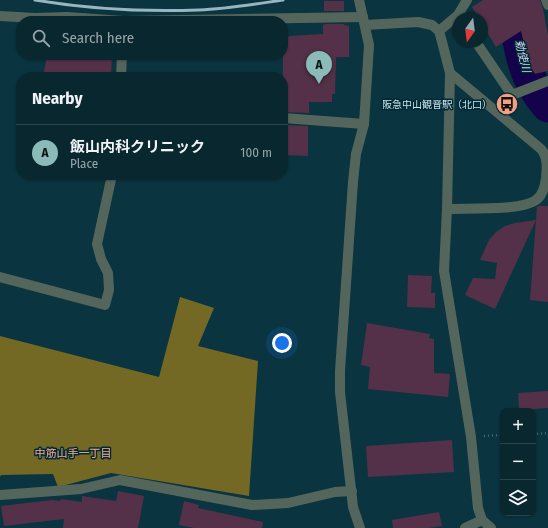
<!DOCTYPE html>
<html lang="en">
<head>
<meta charset="utf-8">
<style>
  :root { --surface:#08272f; --page:#112f37; --text:#f1f3f6; --muted:#98a5aa; --line:#29444b; --accent:#8bbbb9 }
  body { margin:0; font-family:"Fira Sans Condensed","Noto Sans JP",sans-serif; background:var(--page); color:var(--text) }
  .controls { position:absolute; right:12px; bottom:12px; display:grid; overflow:hidden; border-radius:8px; box-shadow:0 1px 3px #0004 }
  .controls button { width:36px; height:36px; display:grid; place-items:center; padding:0; border:0; border-bottom:1px solid var(--line); background:var(--surface); color:var(--text); font:20px sans-serif }
  .compass { position:absolute; left:452px; top:12px; width:36px; height:36px; border-radius:50%; background:var(--surface); box-shadow:0 1px 3px #0004; rotate:194deg }
  .you { position:absolute; left:282px; top:343px; width:14px; height:14px; margin:-10px; border:3px solid #fff; border-radius:50%; background:#1a73e8; box-shadow:0 0 0 6px #1a73e833 }
  .badge { display:grid; place-items:center; width:26px; height:26px; border-radius:50%; background:var(--accent); color:#111; font-size:13px; font-weight:700 }
  .pin { position:absolute; translate:-50% -33px; filter:drop-shadow(0 1px 2px #0008) }
  .pin::after { content:''; position:absolute; top:21px; width:14px; height:12px; background:inherit; clip-path:polygon(0 0,100% 0,50% 100%) }
  .list { margin:0; padding:0; list-style:none }
  h2 { display:flex; justify-content:space-between; align-items:center; height:52px; margin:0; padding:0 16px; font-size:17px }
  h2 small { font-size:13px; font-weight:400; color:var(--muted) }
  .list li { display:grid; grid-template-columns:26px 1fr auto; gap:12px; align-items:center; box-sizing:border-box; height:56px; padding:0 16px; border-top:1px solid var(--line) }
  .list b { display:block; font-size:15px; white-space:nowrap }
  .list p { margin:0; font-size:13px; white-space:nowrap; color:var(--muted) }
  .list em { font-size:13px; font-style:normal; color:var(--muted) }
  .icon { flex:none; width:22px; height:22px; fill:none; stroke:currentColor; stroke-width:2; stroke-linecap:round; stroke-linejoin:round }
  .map { position:relative; flex:none; width:548px; height:528px; overflow:hidden }
  .search { position:absolute; background:var(--surface); box-shadow:0 1px 3px #0004; left:16px; top:16px; width:272px; height:44px; display:flex; align-items:center; gap:10px; box-sizing:border-box; padding:0 14px; border-radius:16px; color:var(--muted); font-size:15px }
  .panel { position:absolute; background:var(--surface); box-shadow:0 1px 3px #0004; left:16px; top:72px; width:272px; height:108px; border-radius:16px }
  .map>svg:first-child { display:block }
  .forest { fill:#736925 }
  .lines { fill:none; stroke-linecap:round; stroke-linejoin:round }
  .river { stroke:#14034a; stroke-width:33 }
  .building { fill:#543148 }
  .path { stroke:#446974; stroke-width:2.5; stroke-dasharray:1 3; stroke-linecap:butt }
  .service { stroke:#54665b; stroke-width:10 }
  .minor { stroke:#54665b; stroke-width:10 }
  .tertiary { stroke:#54665b; stroke-width:10 }
  .rail { stroke:#98b6bf; stroke-width:3 }
  .labels { text-anchor:middle; stroke-width:3; stroke-linejoin:round; paint-order:stroke }
  .poi-label { font-size:10px; fill:#cbe5ee; stroke:#002935; text-anchor:end }
  .water-label { font-size:11px; font-style:italic; fill:#d4d7f1; stroke:#002935 }
  .neighbourhood-label { font-size:11px; fill:#fbad91; stroke:#002935 }
</style>
</head>
<body>
<div class="map">
<svg width="548" height="528" viewBox="0 0 548 528">
  <rect width="100%" height="100%" fill="#0a343f"/>
  <path class="forest" d="M 180,297 L 214,308 L 198,346 L 258,361 L 249,496 L 111,473 L 58,487 L 53,474 L 1,475 L 0,477 L 0,336 L 159,377 Z"/>
  <g class="lines">
    <path class="river" d="M 513,0 C 518,37 521,77 548,106"/>
  </g>
  <path class="building" d="M 483,0 L 540,0 L 543,9 L 548,35 L 548,71 L 535,74 L 529,65 L 521,31 L 496,47 L 482,24 L 482,18 L 479,18 L 472,7 Z
    M 324,1 L 344,1 L 344,11 L 324,11 Z
    M 325,24 L 344,24 L 344,25 L 349,26 L 349,57 L 336,57 L 335,94 L 332,94 L 332,102 L 309,102 L 309,113 L 283,112 L 283,37 L 289,37 L 289,36 L 323,34 L 323,25 Z
    M 47,55 L 112,55 L 111,77 L 43,77 Z
    M 283,125 L 308,126 L 308,156 L 283,155 Z
    M 539,206 L 548,206 L 548,302 L 530,300 L 537,207 Z
    M 536,220 L 495,309 L 465,295 L 473,278 L 495,279 L 497,263 L 480,260 L 489,240 L 496,232 L 505,226 L 515,223 Z
    M 408,275 L 432,276 L 431,293 L 435,293 L 435,308 L 407,307 Z
    M 367,323 L 430,334 L 429,338 L 434,339 L 434,373 L 450,374 L 448,397 L 368,389 L 370,367 L 361,365 Z
    M 548,391 L 548,408 L 519,410 L 518,393 Z
    M 452,440 L 454,472 L 368,477 L 366,446 Z
    M 118,491 L 144,496 L 138,528 L 63,528 L 64,519 L 4,526 L 1,506 L 52,500 L 60,501 L 61,499 L 82,502 L 82,496 L 116,501 Z
    M 184,501 L 199,505 L 198,508 L 263,522 L 262,528 L 194,528 L 179,525 Z
    M 439,512 L 442,526 L 429,528 L 393,528 L 392,520 Z"/>
  <g class="lines">
    <path class="path" d="M 533,434 L 548,433
      M 484,436 L 503,435"/>
    <path class="service" d="M 447,209 C 468,208 521,211 536,200 C 543,195 545,186 546,178 C 547,168 548,157 541,149 L 450,73"/>
    <path class="minor" d="M 546,0 L 548,5
      M 0,16 L 35,18 L 67,17 L 123,21 L 363,17
      M 439,31 L 458,15 L 467,0
      M 476,42 L 512,95 L 548,81
      M 450,73 L 447,209 L 444,271 L 471,437 L 478,508 L 482,520 L 491,528
      M 121,77 L 122,55
      M 283,118 L 364,124
      M 0,277 L 105,305 L 109,290 L 108,273 L 101,259 L 97,244 L 112,175
      M 0,495 L 81,489 L 120,480 L 252,505 L 288,503 L 335,492 L 352,491
      M 465,528 L 482,520"/>
    <path class="tertiary" d="M 359,0 L 369,45 L 364,124 L 356,154 L 353,182 L 340,371 L 340,392 L 353,507 L 360,528
      M 365,25 L 418,22 L 432,25 L 439,31 L 441,38 L 450,73"/>
    <path class="rail" d="M 35,0 C 88,9 145,12 199,10 C 227,9 256,4 283,0"/>
  </g>
  <defs>
    <g id="bus-disc" transform="scale(1.15)"><circle r="9.5" fill="#f3a082" stroke="#002935"/><path d="M-5-6H5V4H4V6H2V4H-2V6H-4V4H-5ZM-3.5-4V0h7V-4ZM-3.5 1.2v1.5H-2V1.2ZM2 1.2v1.5H3.5V1.2Z" fill="#111"/></g>
  </defs>
  <g fill-rule="evenodd">
    <use href="#bus-disc" x="507" y="104"/>
  </g>
  <g class="labels">
    <g class="poi-label">
      <text x="492" y="108">阪急中山観音駅（北口）</text>
    </g>
    <g class="water-label">
      <text transform="translate(523 56) rotate(76)" y="4">勅使川</text>
    </g>
    <g class="neighbourhood-label">
      <text x="73" y="457">中筋山手一丁目</text>
    </g>
  </g>
</svg>
<div class="controls">
<button>+</button>
<button>−</button>
<button><svg class="icon" aria-label="layers" viewBox="0 0 24 24"><path d="M12 4l9 5-9 5-9-5zM3 14l9 5 9-5"/></svg></button>
</div>
<svg class="compass" viewBox="-18 -18 36 36"><path d="M0-13l5 13h-10z" fill="#e53935"/><path d="M0 13l5-13h-10z" fill="#98a5aa"/></svg>
<div class="you"></div>
<div class="pin badge" style="left:319px;top:84px">A</div>
<div class="search"><svg class="icon" aria-label="search" viewBox="0 0 24 24"><circle cx="10" cy="10" r="6"/><path d="M15 15l6 6"/></svg>Search here</div>
<section class="panel">
<h2>Nearby<small></small></h2>
<ul class="list">
<li><span class="badge">A</span><div><b>飯山内科クリニック</b><p>Place</p></div><em>100 m</em></li>
</ul>
</section>
</div>
</body>
</html>
